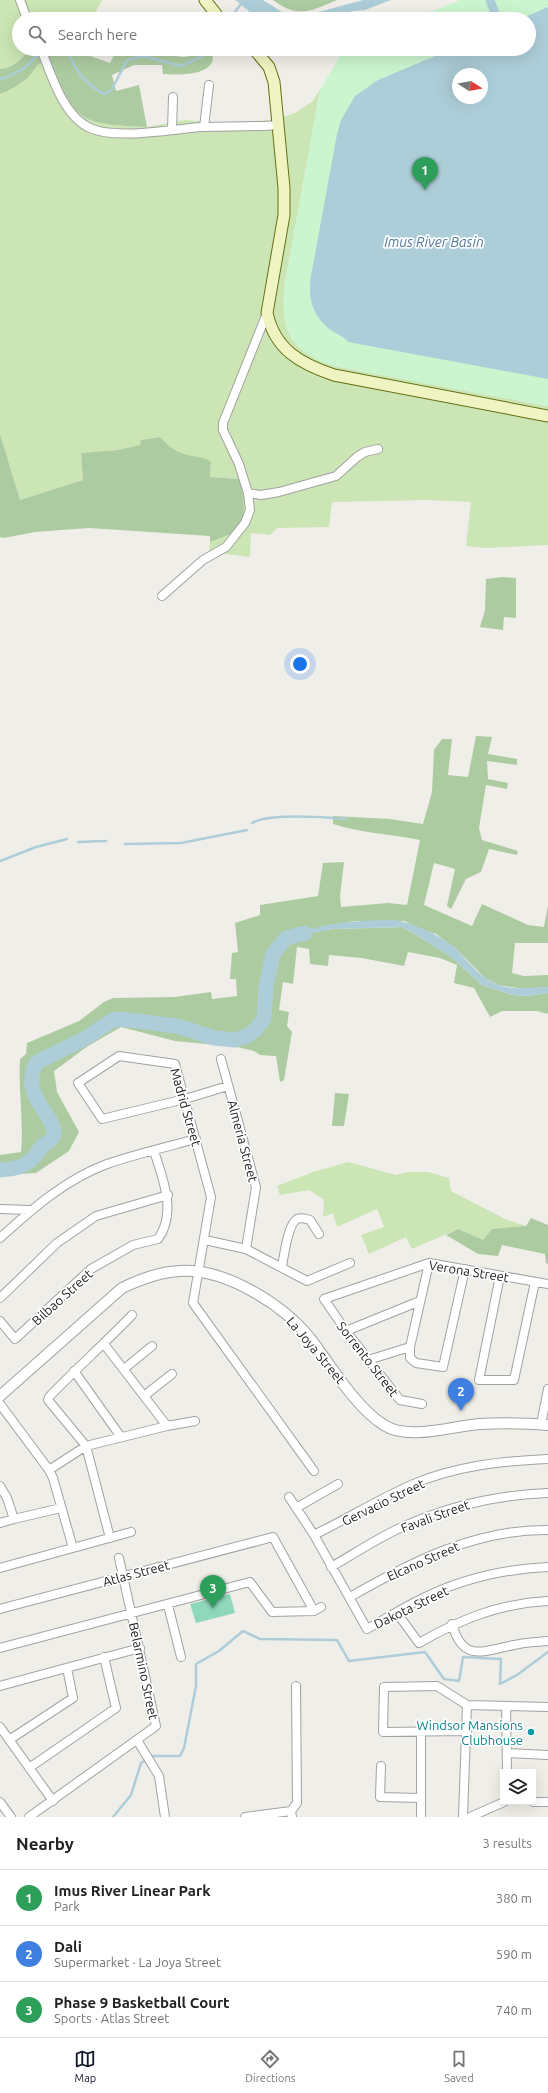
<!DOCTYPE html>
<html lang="en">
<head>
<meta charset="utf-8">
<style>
  :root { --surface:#fff; --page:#f6f6f6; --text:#222; --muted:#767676; --line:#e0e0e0; --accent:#111827 }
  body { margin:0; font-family:Ubuntu,sans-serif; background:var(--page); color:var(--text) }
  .controls { position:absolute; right:12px; bottom:12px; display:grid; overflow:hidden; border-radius:0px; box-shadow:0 4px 16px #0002 }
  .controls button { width:36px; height:36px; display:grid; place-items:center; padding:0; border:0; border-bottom:1px solid var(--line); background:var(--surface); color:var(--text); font:20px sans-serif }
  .compass { position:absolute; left:452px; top:68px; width:36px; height:36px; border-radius:50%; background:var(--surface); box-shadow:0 4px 16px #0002; rotate:101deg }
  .you { position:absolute; left:300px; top:664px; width:14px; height:14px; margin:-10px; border:3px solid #fff; border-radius:50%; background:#1a73e8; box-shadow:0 0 0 6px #1a73e833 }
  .badge { display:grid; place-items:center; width:26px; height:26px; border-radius:50%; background:var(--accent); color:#fff; font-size:13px; font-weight:700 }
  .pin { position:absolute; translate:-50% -33px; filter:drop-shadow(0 1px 2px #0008) }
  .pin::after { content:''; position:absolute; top:21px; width:14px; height:12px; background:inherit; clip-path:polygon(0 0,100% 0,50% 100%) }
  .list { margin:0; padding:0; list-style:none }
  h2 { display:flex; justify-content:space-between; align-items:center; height:52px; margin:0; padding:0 16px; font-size:17px }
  h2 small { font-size:13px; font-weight:400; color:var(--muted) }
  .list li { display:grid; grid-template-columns:26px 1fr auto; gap:12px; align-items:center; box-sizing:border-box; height:56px; padding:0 16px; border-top:1px solid var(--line) }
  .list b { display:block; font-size:15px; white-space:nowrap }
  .list p { margin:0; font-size:13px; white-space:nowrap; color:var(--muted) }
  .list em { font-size:13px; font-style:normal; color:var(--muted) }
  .icon { flex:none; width:22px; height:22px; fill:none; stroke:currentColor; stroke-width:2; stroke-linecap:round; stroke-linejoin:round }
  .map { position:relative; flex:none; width:548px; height:1817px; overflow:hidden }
  .search { position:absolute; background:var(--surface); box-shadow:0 4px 16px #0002; left:12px; right:12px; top:12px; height:44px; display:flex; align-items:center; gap:10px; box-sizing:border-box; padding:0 14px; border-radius:22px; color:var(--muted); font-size:15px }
  .sheet { height:220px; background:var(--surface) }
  nav { display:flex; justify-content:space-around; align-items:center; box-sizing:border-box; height:56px; border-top:1px solid var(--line); background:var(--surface); font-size:11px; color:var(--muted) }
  nav a { display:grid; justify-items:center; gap:2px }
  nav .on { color:var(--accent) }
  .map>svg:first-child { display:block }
  .grass { fill:#cbe5b4 }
  .forest { fill:#adcba1 }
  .park { fill:#cbf5cf; fill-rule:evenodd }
  .pitch { fill:#8fd7bd }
  .water { fill:#adced9; fill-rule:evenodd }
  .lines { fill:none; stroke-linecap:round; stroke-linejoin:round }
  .stream { stroke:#adced9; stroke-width:2.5 }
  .canal { stroke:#adced9; stroke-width:9 }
  .river { stroke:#adced9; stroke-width:15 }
  .minor-casing { stroke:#a2a2a2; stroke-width:10 }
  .tertiary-casing { stroke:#a2a2a2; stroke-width:12 }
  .secondary-casing { stroke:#637010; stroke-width:13 }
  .minor { stroke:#fff; stroke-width:8 }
  .tertiary { stroke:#fff; stroke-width:10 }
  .secondary { stroke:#f0f4c3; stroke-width:11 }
  .culture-dot { fill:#0f9aa8; stroke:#fff; stroke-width:1.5 }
  .labels { text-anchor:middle; stroke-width:3.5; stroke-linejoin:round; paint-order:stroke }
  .street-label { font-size:13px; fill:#212121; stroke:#fff }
  .culture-label { font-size:13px; fill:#0d838f; stroke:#fff; text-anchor:end }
  .water-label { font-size:14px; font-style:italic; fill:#5278a0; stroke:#fff }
</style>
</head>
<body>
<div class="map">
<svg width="548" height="1817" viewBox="0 0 548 1817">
  <rect width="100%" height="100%" fill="#f0eee8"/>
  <path class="grass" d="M 0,0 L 102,0 L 92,19 L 19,19 L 19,49 L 32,49 C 21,57 16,68 0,69 Z
    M 50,59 L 70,101 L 80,115 L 92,120 L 115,125 L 147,127 L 185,120 L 217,123 L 273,120 L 295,113 L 312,102 L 320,90 L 285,283 C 280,331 288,349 334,366 L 548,406 L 548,545 L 487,548 L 466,546 L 471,502 L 428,500 L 334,502 L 332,503 L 329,527 L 277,528 L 270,535 L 251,533 L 250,557 L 209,552 L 210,542 L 231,534 L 240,479 L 210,477 L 211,463 C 204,456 193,457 183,454 C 174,451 167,444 160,437 L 141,440 L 140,445 L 118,450 L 81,453 L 83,480 L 20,500 L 0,434 L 0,94 C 9,91 18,86 25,80 C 35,71 35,62 50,59 Z
    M 348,1162 L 396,1175 L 407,1172 L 428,1172 L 449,1178 L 451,1191 L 505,1219 L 526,1226 L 513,1227 L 483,1241 L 458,1229 L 412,1249 L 406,1237 L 369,1254 L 361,1235 L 384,1227 L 377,1209 L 337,1227 L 333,1213 L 323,1217 L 324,1200 L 309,1190 L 280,1195 L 277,1186 L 313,1172 Z"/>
  <path class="forest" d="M 273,0 L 337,0 C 311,11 298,19 273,0 Z
    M 32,49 L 71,49 L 110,63 L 115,53 C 133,48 147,49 165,53 C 171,54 177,57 183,57 C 194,57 200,49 210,49 L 213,52 C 213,55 213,59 212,62 C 206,76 175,75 163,74 L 162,65 L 134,65 L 112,75 L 116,91 L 139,85 L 147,127 C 129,126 93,126 80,114 C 65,101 58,77 50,59 C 35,62 35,72 25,80 C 17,86 9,91 0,94 L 0,69 C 16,68 21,57 32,49 Z
    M 0,434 L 20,500 L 83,480 L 81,453 L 118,450 L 140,445 L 141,440 L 160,437 C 167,444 174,451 184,454 C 193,457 204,456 211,462 L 210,477 L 240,479 C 243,496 250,523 231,534 C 224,537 217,539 210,542 L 210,536 L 89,528 L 35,532 L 4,538 L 0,537 Z
    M 503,577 L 516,578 L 516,618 L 504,617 L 503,630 L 480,627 L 485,610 L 486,579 Z
    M 476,736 L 492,737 L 488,754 L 517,759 L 517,765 L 487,761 L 488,779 L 508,783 L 507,789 L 486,785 L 479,828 L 482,840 L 518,851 L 517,855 L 489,849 L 481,872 L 466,879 L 451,909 L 447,906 L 455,869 L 434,863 L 424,905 L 472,926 L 482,904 L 528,925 L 544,927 L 548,905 L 548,943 L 515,943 L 512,973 L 524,976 L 548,975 L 548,973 L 548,987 L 524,989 L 498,985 L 485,978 L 454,947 L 436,934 L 419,929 L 405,921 L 354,921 L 296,933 L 288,937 L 333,929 L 403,927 L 450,956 L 482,985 L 512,995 L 526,996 L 548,993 L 548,1014 L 537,1011 L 502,1011 L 490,1017 L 474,988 L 454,983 L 457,965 L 440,958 L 408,952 L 404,966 L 362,958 L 329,955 L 328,966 L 310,964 L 309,949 L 297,947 L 293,984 L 283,982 L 279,1010 L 289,1012 L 287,1026 L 292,1032 L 284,1080 L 280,1082 L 276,1056 L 260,1055 L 254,1051 L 237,1047 L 175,1041 L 121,1027 L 88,1046 L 54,1071 L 57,1092 L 79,1132 L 69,1151 L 36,1173 L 0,1175 L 0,1155 L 21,1152 C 24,1121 18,1091 20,1059 L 26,1054 L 27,1043 L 79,1021 L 104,1002 L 113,998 L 175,997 L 211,992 L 212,999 L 237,996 L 236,979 L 230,979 L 232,953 L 238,952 L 235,923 L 260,915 L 260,905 L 318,896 L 323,863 L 344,862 L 340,896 L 341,907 L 388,903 L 407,905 L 420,840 C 391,834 361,833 333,824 L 333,816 L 390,819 L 423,824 L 432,792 L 434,750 L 442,739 L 452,739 L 448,775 L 468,777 Z
    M 335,1093 L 349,1094 L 344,1126 L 332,1126 Z
    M 531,1218 L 548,1225 L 548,1264 L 546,1263 L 545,1254 L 502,1245 L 498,1256 L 478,1254 L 446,1235 L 458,1229 L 483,1240 L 492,1229 L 526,1226 Z"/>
  <path class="park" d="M 460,0 L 548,0 L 548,406 L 334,366 C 288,351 280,328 285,283 L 320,90 L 344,49 L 529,49 L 529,19 L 413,19 ZM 458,74 L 482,74 L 482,98 L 458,98 Z"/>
  <path class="pitch" d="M 230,1594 L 235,1613 L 196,1623 L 190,1604 Z"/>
  <path class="water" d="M 235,0 L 263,0 L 285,14 L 304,16 L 363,0 L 391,0 L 365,10 L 352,11 L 334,19 L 259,19 Z
    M 548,7 L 548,379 L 348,342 C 341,334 335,334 328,328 C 311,314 308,296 311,276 L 337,134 L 341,120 L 355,96 L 378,80 L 452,49 L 529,49 L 529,19 L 521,19 ZM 458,74 L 482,74 L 482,98 L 458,98 Z
    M 392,920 C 409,921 443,936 455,948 C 468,961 479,977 496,984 C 513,991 531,987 548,987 L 548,993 L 526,996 L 512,995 L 482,985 L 450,956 L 403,927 L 333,929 L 286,938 C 318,923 357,920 392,920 Z"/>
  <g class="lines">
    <path class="stream" d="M 235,12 L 244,0
      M 0,78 L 3,79 L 23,69 L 43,50 L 66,49 C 77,71 82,82 104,94 L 111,91 L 127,60 L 143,56 L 181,66 L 201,57 L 207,49
      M 252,823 C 268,813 326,817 346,819
      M 78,842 L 106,841
      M 125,844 L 181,843 L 247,830
      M 0,861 L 36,847 L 67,839
      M 113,1817 L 131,1795 L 141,1763 L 153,1756 L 180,1756 L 184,1748 L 196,1686 L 196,1664 L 219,1651 L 243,1631 L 260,1639 L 337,1640 L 349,1661 L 425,1652 L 444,1679 L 459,1681 L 463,1657 L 501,1659 L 500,1684 L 517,1675 L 548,1652"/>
    <path class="canal" d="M 490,0 L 497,19"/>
    <path class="river" d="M 0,1170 C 18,1169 30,1165 39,1150 C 43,1144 53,1141 54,1134 C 56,1115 18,1096 37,1062 L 84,1039 L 113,1020 L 121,1019 L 177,1026 L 215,1038 L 235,1040 L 247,1036 L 255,1030 L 264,1019 L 266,986 L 273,954 L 286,938 L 305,933"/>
    <g class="minor-casing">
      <path id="minor" d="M 20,0 L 27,19
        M 41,49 C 51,74 63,116 90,128 C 116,140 173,129 202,127 C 228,126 253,127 279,125
        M 204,127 L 209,85
        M 172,130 L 173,97
        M 248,493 L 261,495 L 279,492 L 336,476 L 357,457 L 365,452 L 378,449
        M 162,596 L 203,560 L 226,547 L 245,523 L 250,510 L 248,493 L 239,464 L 223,430 L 223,423 L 267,313
        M 221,1059 L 256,1187 L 246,1249
        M 228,1086 L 185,1099 L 102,1119 L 78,1083 L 119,1056 L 175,1064 L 211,1197 L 193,1303 L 314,1471
        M 0,1209 L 30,1210
        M 0,1238 C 32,1209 66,1179 107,1164 C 136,1154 166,1147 196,1139
        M 205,1240 L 246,1249 L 307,1281 L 350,1263
        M 429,1263 L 410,1347 L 410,1358 L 416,1363 L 443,1367 L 465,1269
        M 282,1266 C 284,1256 288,1224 297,1219 C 301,1217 306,1219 310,1220 L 319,1234
        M 500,1276 L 479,1380 L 514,1380 L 535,1282
        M 0,1298 L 57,1243 L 96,1216 L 168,1195
        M 0,1321 L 15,1339 L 91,1269 L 133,1245 L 158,1239 C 177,1213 163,1179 154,1151
        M 346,1331 L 420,1301
        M 104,1344 L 167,1426
        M 368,1360 L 410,1347
        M 124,1369 L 152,1346
        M 74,1371 L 121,1437
        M 144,1396 L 172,1374
        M 0,1404 L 49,1470 L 53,1478 L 73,1548
        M 422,1404 L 400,1400 L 346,1331 L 324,1299 L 429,1263 L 548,1284
        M 541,1424 L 548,1389
        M 49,1470 L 86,1446 L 167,1426 L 195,1421
        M 0,1486 L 7,1498 L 14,1519 L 0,1523
        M 289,1497 L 314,1535 L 367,1629 C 385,1619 403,1608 421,1599 C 461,1579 504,1569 548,1567
        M 296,1508 L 338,1484
        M 14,1519 L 61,1508
        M 314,1535 C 346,1519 378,1500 411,1485 C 454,1466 502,1461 548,1459
        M 110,1538 L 86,1446 L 48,1400 L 49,1397 C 76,1369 105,1343 132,1315
        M 331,1567 C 354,1554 376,1539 400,1528 C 447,1506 496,1495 548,1493
        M 0,1568 L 131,1532
        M 350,1597 C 411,1562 476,1529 548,1530
        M 168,1605 L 181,1657
        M 0,1609 L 273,1537 L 314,1611
        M 397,1613 L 419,1643 C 459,1620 500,1603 548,1601
        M 452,1624 C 463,1663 483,1651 514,1645 C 525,1642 537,1642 548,1641
        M 0,1648 L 250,1582 L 272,1612 L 314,1611 L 321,1607
        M 0,1686 L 140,1648
        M 467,1705 L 548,1707
        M 506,1706 L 507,1772
        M 0,1727 L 53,1801
        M 467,1731 L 383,1732 L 384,1687 L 437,1686 L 467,1705
        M 9,1740 L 73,1698 L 67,1668
        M 137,1740 L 159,1776 L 165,1817
        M 507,1753 L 548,1755
        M 381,1766 L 380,1797 L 421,1798
        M 29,1768 L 116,1708 L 104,1657
        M 0,1802 L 11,1817
        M 533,1802 L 548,1802
        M 291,1811 L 297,1803 L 296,1686
        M 29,1817 L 156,1726 L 119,1558
        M 245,1817 L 291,1811 L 292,1817
        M 421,1817 L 421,1731
        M 463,1817 L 467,1705
        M 470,1817 L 504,1802"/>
    </g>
    <g class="tertiary-casing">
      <path id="tertiary" d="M 0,1396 L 122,1288 C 141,1279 159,1272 180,1271 C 225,1268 282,1304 310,1338 C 330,1364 356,1408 384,1425 C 408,1441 452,1426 479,1424 C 501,1423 526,1423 548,1425"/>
    </g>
    <g class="secondary-casing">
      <path id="secondary" d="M 205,0 L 220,19
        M 254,49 L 269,67 L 274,82 L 284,188 L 284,215 L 267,313 C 275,350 301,364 334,375 L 548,416"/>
    </g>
    <use href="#minor" class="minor"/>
    <use href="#tertiary" class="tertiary"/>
    <use href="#secondary" class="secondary"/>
  </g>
  <circle class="culture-dot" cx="531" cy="1732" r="4"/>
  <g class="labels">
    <g class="street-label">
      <text transform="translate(186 1107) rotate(74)" y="5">Madrid Street</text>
      <text transform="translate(243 1141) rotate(75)" y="5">Almeria Street</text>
      <text transform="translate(469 1271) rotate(9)" y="5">Verona Street</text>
      <text transform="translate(62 1297) rotate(-42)" y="5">Bilbao Street</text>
      <text transform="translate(316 1350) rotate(50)" y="5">La Joya Street</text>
      <text transform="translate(368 1359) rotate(52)" y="5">Sorrento Street</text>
      <text transform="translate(383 1502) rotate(-26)" y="5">Gervacio Street</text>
      <text transform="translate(435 1516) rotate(-20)" y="5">Favali Street</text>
      <text transform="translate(423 1561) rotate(-24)" y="5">Elcano Street</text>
      <text transform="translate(136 1573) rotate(-15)" y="5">Atlas Street</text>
      <text transform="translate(411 1607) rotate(-26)" y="5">Dakota Street</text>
      <text transform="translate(144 1671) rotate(78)" y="5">Belarmino Street</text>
    </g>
    <g class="culture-label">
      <text x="523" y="1730">Windsor Mansions<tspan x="523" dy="15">Clubhouse</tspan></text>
    </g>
    <g class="water-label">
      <text x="434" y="247">Imus River Basin</text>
    </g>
  </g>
</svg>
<div class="controls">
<button><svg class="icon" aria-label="layers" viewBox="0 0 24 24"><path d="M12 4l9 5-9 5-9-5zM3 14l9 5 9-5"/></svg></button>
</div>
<svg class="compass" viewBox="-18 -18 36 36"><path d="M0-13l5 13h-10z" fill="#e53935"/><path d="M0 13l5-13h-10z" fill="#767676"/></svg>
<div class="you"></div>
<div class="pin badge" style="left:425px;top:190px;background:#2e9e5b">1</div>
<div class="pin badge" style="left:461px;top:1411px;background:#3f7fe0">2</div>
<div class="pin badge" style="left:213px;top:1608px;background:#2e9e5b">3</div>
<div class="search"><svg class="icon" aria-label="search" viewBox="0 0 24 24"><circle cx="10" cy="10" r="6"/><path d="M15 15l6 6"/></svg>Search here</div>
</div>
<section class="sheet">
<h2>Nearby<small>3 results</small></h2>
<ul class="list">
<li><span class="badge" style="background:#2e9e5b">1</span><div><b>Imus River Linear Park</b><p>Park</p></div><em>380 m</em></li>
<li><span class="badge" style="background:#3f7fe0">2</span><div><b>Dali</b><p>Supermarket · La Joya Street</p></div><em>590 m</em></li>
<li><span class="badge" style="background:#2e9e5b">3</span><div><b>Phase 9 Basketball Court</b><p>Sports · Atlas Street</p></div><em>740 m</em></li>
</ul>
</section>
<nav>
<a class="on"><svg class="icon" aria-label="map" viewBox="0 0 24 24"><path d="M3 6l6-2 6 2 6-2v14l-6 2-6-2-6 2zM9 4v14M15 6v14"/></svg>Map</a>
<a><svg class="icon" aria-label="directions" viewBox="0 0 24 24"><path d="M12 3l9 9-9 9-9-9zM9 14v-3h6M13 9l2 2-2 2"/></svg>Directions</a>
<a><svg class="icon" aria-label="saved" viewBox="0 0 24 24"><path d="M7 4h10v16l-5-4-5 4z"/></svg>Saved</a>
</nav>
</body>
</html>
